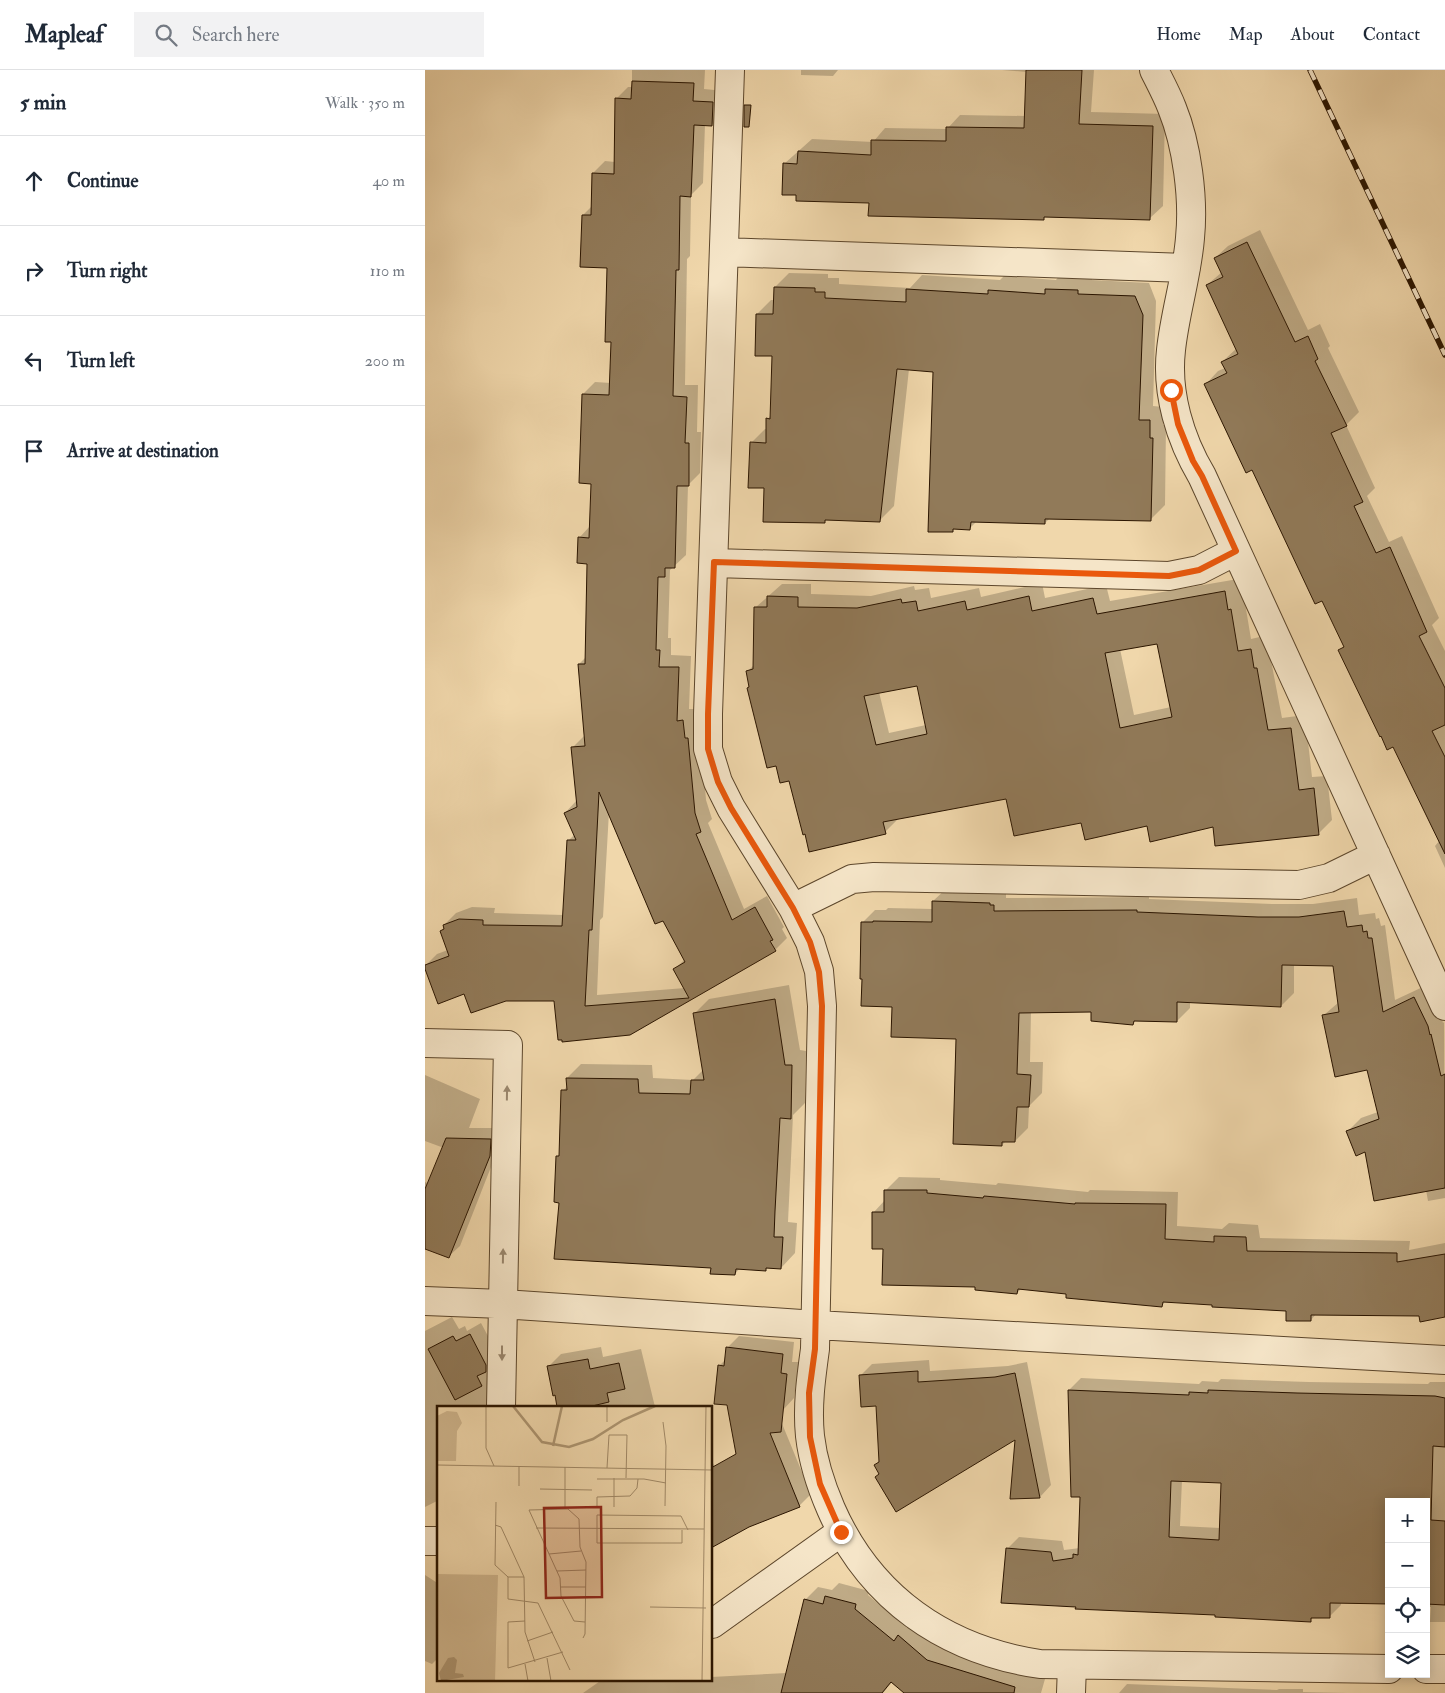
<!DOCTYPE html>
<html lang="en">
<head>
<meta charset="utf-8">
<style>
  :root { --surface:#fff; --page:#f2f2f3; --text:#1f2937; --muted:#747a83; --line:#e0e1e3 }
  body { margin:0; font-family:"IM FELL Double Pica",serif; background:var(--page); color:var(--text) }
  .controls { position:absolute; right:15px; bottom:15px; display:grid; overflow:hidden; border-radius:0px; box-shadow:0 2px 12px #0003 }
  .controls button { width:45px; height:45px; display:grid; place-items:center; padding:0; border:0; border-bottom:1px solid var(--line); background:var(--surface); color:var(--text); font:25px sans-serif }
  .stop { position:absolute; width:15px; height:15px; margin:-11px; border:4px solid #ea580c; border-radius:50%; background:#fff }
  .stop.end { background:#ea580c; border-color:#fff; box-shadow:0 1px 5px #0008 }
  .list { margin:0; padding:0; list-style:none }
  h2 { display:flex; justify-content:space-between; align-items:center; height:65px; margin:0; padding:0 20px; font-size:21px }
  h2 small { font-size:16px; font-weight:400; color:var(--muted) }
  .list li { display:grid; grid-template-columns:32px 1fr auto; gap:15px; align-items:center; box-sizing:border-box; height:90px; padding:0 20px; border-top:1px solid var(--line) }
  .list b { display:block; font-size:19px; white-space:nowrap }
  .list em { font-size:16px; font-style:normal; color:var(--muted) }
  .icon { flex:none; width:28px; height:28px; fill:none; stroke:currentColor; stroke-width:2; stroke-linecap:round; stroke-linejoin:round }
  .map { position:relative; flex:none; width:1020px; height:1623px; overflow:hidden }
  header { display:flex; align-items:center; gap:30px; box-sizing:border-box; height:70px; padding:0 25px; background:var(--surface); border-bottom:1px solid var(--line) }
  header strong { font-size:24px }
  nav { display:flex; gap:28px; margin-inline-start:auto; font-size:18px }
  .search { width:350px; height:45px; background:var(--page); display:flex; align-items:center; gap:12px; box-sizing:border-box; padding:0 18px; border-radius:0px; color:var(--muted); font-size:19px }
  main { display:flex }
  aside { flex:1; background:var(--surface) }
  .map>svg:first-child { display:block }
  .shadow { fill:#0003; fill-rule:evenodd }
  .building { fill:#917a59; stroke:#2b1500; fill-rule:evenodd }
  .lines { fill:none; stroke-linecap:round; stroke-linejoin:round }
  .street-casing { stroke:#5c462b; stroke-width:30 }
  .street { stroke:#f5e5c8; stroke-width:28 }
  .rail-casing { stroke:#2b1500; stroke-width:5.5 }
  .rail { stroke:#f5e5c8; stroke-width:4; stroke-dasharray:11; stroke-linecap:butt }
  .oneway { fill:#9a876e }
  .route { stroke:#ea580c; stroke-width:6 }
  .inset-river { fill:none; stroke:#ad9571; stroke-width:2.5 }
  .inset-road { fill:none; stroke:#a18967; stroke-width:1 }
  .view { fill:#8f2418; fill-opacity:0.15; stroke:#8f2418; stroke-width:2.5 }
  .inset-edge { fill:none; stroke:#2b1500; stroke-width:2.5 }
</style>
</head>
<body>
<header>
<strong>Mapleaf</strong>
<div class="search"><svg class="icon" aria-label="search" viewBox="0 0 24 24"><circle cx="10" cy="10" r="6"/><path d="M15 15l6 6"/></svg>Search here</div>
<nav><a>Home</a><a>Map</a><a>About</a><a>Contact</a></nav>
</header>
<main>
<aside>
<h2>5 min<small>Walk · 350 m</small></h2>
<ul class="list">
<li><svg class="icon" aria-label="ahead" viewBox="0 0 24 24"><path d="M12 20V5M6 11l6-6 6 6"/></svg><div><b>Continue</b></div><em>40 m</em></li>
<li><svg class="icon" aria-label="right" viewBox="0 0 24 24"><path d="M7 20v-9h11M14 6l5 5-5 5"/></svg><div><b>Turn right</b></div><em>110 m</em></li>
<li><svg class="icon" aria-label="left" viewBox="0 0 24 24"><path d="M17 20v-9H6M10 6l-5 5 5 5"/></svg><div><b>Turn left</b></div><em>200 m</em></li>
<li><svg class="icon" aria-label="arrive" viewBox="0 0 24 24"><path d="M6 21V4h12l-3 4 3 4H6"/></svg><div><b>Arrive at destination</b></div></li>
</ul>
</aside>
<div class="map">
<svg width="1020" height="1623" viewBox="0 0 1020 1623">
  <rect width="100%" height="100%" fill="#f0d7ab"/>
  <filter id="stains"><feTurbulence type="fractalNoise" baseFrequency=".004" numOctaves="4"/><feColorMatrix values="0 0 0 0 .2 0 0 0 0 .09 0 0 0 0 .02 0 0 0 .5 -.17"/></filter>
  <radialGradient id="worn" r=".72"><stop offset=".6" stop-color="#630" stop-opacity="0"/><stop offset="1" stop-color="#630" stop-opacity=".3"/></radialGradient>
  <path class="shadow" d="M 207,0 L 280,0 L 279,19 L 300,21 L 299,43 L 287,55 L 280,54 L 278,113 L 266,125 L 265,186 L 262,189 L 260,315 L 273,315 L 272,362 L 276,362 L 275,403 L 263,415 L 261,485 L 245,500 L 243,568 L 246,568 L 246,585 L 266,586 L 264,639 L 270,639 L 275,656 L 281,730 L 287,749 L 283,753 L 319,839 L 342,826 L 359,857 L 357,859 L 362,868 L 350,880 L 205,963 L 130,930 L 40,923 L 0,896 L 12,884 L 23,880 L 16,861 L 20,857 L 19,855 L 31,843 L 47,837 L 70,838 L 69,843 L 139,845 L 143,771 L 150,764 L 140,743 L 152,730 L 147,678 L 159,666 L 154,594 L 161,587 L 163,492 L 154,468 L 165,456 L 168,412 L 158,324 L 170,312 L 186,313 L 187,271 L 183,197 L 158,145 L 167,136 L 168,103 L 180,91 L 190,92 L 191,29 L 203,17 L 207,17 ZM 184,742 L 260,889 L 249,900 L 260,918 L 172,925 L 175,850 L 178,847 Z
    M 376,0 L 413,0 L 408,6 L 376,5 Z
    M 577,0 L 669,0 L 666,42 L 740,44 L 738,136 L 725,148 L 621,146 L 618,149 L 372,124 L 359,94 L 387,69 L 448,72 L 460,58 L 522,59 L 535,45 L 601,46 L 602,2 Z
    M 835,160 L 883,260 L 895,254 L 905,276 L 903,278 L 934,342 L 921,355 L 950,418 L 942,426 L 964,472 L 977,466 L 1014,548 L 1007,555 L 1020,581 L 1020,798 L 1010,776 L 1015,770 L 969,676 L 957,665 L 915,580 L 920,575 L 898,529 L 781,314 L 793,301 L 800,298 L 797,292 L 812,278 L 782,215 L 797,202 L 790,188 L 803,176 Z
    M 364,203 L 403,204 L 403,208 L 414,208 L 414,214 L 485,218 L 497,205 L 575,210 L 579,206 L 631,210 L 635,205 L 667,207 L 667,210 L 724,213 L 731,231 L 728,336 L 738,337 L 738,355 L 741,355 L 740,435 L 726,449 L 625,448 L 620,453 L 552,451 L 545,458 L 530,458 L 527,461 L 509,301 L 484,299 L 469,436 L 455,450 L 403,449 L 399,452 L 326,373 L 340,359 L 342,359 L 343,349 L 346,345 L 348,285 L 332,244 L 346,230 L 350,230 L 350,217 Z
    M 813,509 L 816,527 L 819,527 L 826,569 L 839,566 L 843,585 L 845,585 L 857,648 L 880,645 L 887,707 L 902,706 L 907,750 L 894,763 L 789,756 L 723,755 L 657,751 L 582,727 L 473,749 L 460,762 L 365,709 L 352,694 L 325,617 L 322,602 L 330,594 L 331,537 L 357,514 L 386,514 L 386,524 L 446,526 L 489,516 L 490,520 L 504,518 L 506,528 L 554,518 L 556,527 L 617,513 L 620,528 L 681,515 L 685,531 ZM 733,572 L 746,637 L 709,645 L 695,579 ZM 493,614 L 501,655 L 464,663 L 454,622 Z
    M 522,818 L 581,823 L 581,828 L 724,827 L 724,829 L 847,834 L 888,834 L 932,828 L 934,845 L 950,843 L 951,849 L 954,848 L 956,856 L 960,855 L 970,930 L 1002,915 L 1015,942 L 1018,953 L 1019,952 L 1020,1128 L 1003,1131 L 1001,1120 L 941,1080 L 923,1061 L 936,1048 L 953,1042 L 943,999 L 899,945 L 914,932 L 909,895 L 869,894 L 869,923 L 856,936 L 765,931 L 765,938 L 752,951 L 711,950 L 708,953 L 667,941 L 606,941 L 605,992 L 618,992 L 617,1023 L 604,1036 L 603,1058 L 590,1071 L 581,1071 L 577,1075 L 532,968 L 468,936 L 437,853 L 450,840 L 461,840 L 463,838 L 508,839 L 508,831 Z
    M 364,915 L 375,980 L 381,981 L 380,1033 L 368,1045 L 363,1152 L 372,1153 L 370,1183 L 356,1198 L 343,1197 L 340,1200 L 315,1198 L 310,1204 L 287,1197 L 135,1132 L 132,1087 L 135,1084 L 138,1021 L 143,1015 L 142,1008 L 156,994 L 227,995 L 228,1008 L 268,1010 L 279,999 L 269,944 L 284,929 Z
    M 0,1005 L 55,1029 L 44,1058 L 76,1058 L 75,1074 L 35,1176 L 24,1186 L 0,1177 L 0,1112 L 4,1114 L 19,1078 L 0,1071 Z
    M 474,1107 L 515,1108 L 515,1110 L 571,1115 L 573,1113 L 663,1122 L 665,1120 L 753,1122 L 752,1156 L 797,1159 L 804,1153 L 833,1155 L 835,1168 L 985,1171 L 984,1180 L 1020,1173 L 1020,1246 L 892,1243 L 886,1250 L 862,1240 L 741,1231 L 737,1235 L 597,1218 L 592,1223 L 551,1216 L 459,1178 L 449,1142 L 460,1130 L 461,1120 Z
    M 27,1247 L 34,1259 L 40,1256 L 42,1261 L 56,1253 L 72,1283 L 77,1337 L 14,1337 L 14,1430 L 0,1437 L 0,1261 Z
    M 314,1266 L 369,1272 L 367,1292 L 374,1292 L 369,1328 L 358,1340 L 351,1339 L 386,1424 L 374,1436 L 309,1366 L 294,1296 L 301,1289 L 302,1278 Z
    M 176,1277 L 178,1287 L 216,1279 L 230,1337 L 133,1337 L 123,1297 L 136,1284 Z
    M 504,1290 L 505,1301 L 583,1296 L 602,1292 L 626,1415 L 615,1427 L 591,1367 L 456,1403 L 450,1395 L 455,1390 L 452,1335 L 435,1306 L 447,1294 Z
    M 656,1308 L 774,1314 L 777,1311 L 793,1312 L 796,1309 L 884,1312 L 1003,1314 L 1005,1312 L 1020,1312 L 1020,1552 L 1005,1552 L 1006,1537 L 1001,1537 L 1001,1432 L 964,1432 L 916,1532 L 916,1535 L 904,1547 L 889,1547 L 885,1550 L 792,1544 L 582,1479 L 594,1467 L 637,1471 L 639,1480 L 655,1478 L 657,1426 L 644,1320 ZM 757,1410 L 797,1412 L 795,1458 L 755,1456 Z
    M 286,1390 L 301,1415 L 286,1443 Z
    M 0,1505 L 14,1514 L 14,1587 L 7,1594 L 0,1591 Z
    M 414,1513 L 444,1521 L 443,1525 L 482,1558 L 487,1553 L 516,1577 L 620,1609 L 616,1623 L 481,1623 L 467,1612 L 458,1623 L 158,1623 L 178,1609 L 286,1609 L 286,1607 L 362,1603 L 380,1530 L 393,1517 L 407,1520 Z
    M 702,1614 L 852,1620 L 854,1619 L 878,1619 L 878,1622 L 923,1623 L 694,1623 Z"/>
  <path class="building" d="M 601,0 L 657,0 L 654,54 L 728,56 L 725,150 L 619,147 L 619,150 L 443,146 L 444,133 L 371,131 L 371,125 L 357,125 L 358,93 L 372,94 L 373,81 L 446,85 L 446,70 L 521,71 L 521,57 L 599,58 Z
    M 207,11 L 269,13 L 268,31 L 288,32 L 287,56 L 269,55 L 266,127 L 255,126 L 254,200 L 251,200 L 248,326 L 262,327 L 260,373 L 264,373 L 264,416 L 252,416 L 250,498 L 240,498 L 240,507 L 233,507 L 231,580 L 235,580 L 234,597 L 254,597 L 252,651 L 258,650 L 260,668 L 263,668 L 270,743 L 276,762 L 271,764 L 307,850 L 330,837 L 348,870 L 345,871 L 351,881 L 205,965 L 137,972 L 137,970 L 133,970 L 129,931 L 81,931 L 46,943 L 39,924 L 13,934 L 0,899 L 0,895 L 24,886 L 15,861 L 19,859 L 18,855 L 34,849 L 58,850 L 58,855 L 137,856 L 142,770 L 151,770 L 139,743 L 152,737 L 146,677 L 160,676 L 153,594 L 160,594 L 162,494 L 152,493 L 153,467 L 164,468 L 166,414 L 154,413 L 157,324 L 184,325 L 186,272 L 180,272 L 182,198 L 155,197 L 157,145 L 166,145 L 167,103 L 189,104 L 190,28 L 206,29 ZM 174,722 L 230,854 L 238,851 L 260,892 L 248,899 L 264,928 L 160,936 L 164,860 L 167,860 Z
    M 319,35 L 326,35 L 324,57 L 319,57 Z
    M 822,172 L 870,272 L 883,266 L 893,289 L 890,291 L 922,356 L 906,363 L 938,432 L 929,436 L 951,483 L 965,477 L 1002,562 L 994,566 L 1020,618 L 1020,655 L 1007,661 L 1020,687 L 1020,784 L 968,677 L 962,680 L 956,666 L 955,667 L 913,580 L 919,577 L 897,531 L 890,534 L 827,400 L 821,403 L 779,314 L 802,303 L 796,292 L 813,284 L 781,215 L 798,207 L 789,188 Z
    M 349,217 L 390,218 L 390,222 L 400,222 L 400,228 L 481,232 L 481,219 L 563,224 L 563,220 L 620,224 L 620,219 L 653,220 L 653,224 L 710,226 L 718,245 L 714,350 L 725,350 L 725,368 L 728,368 L 726,451 L 620,449 L 620,454 L 546,452 L 545,460 L 528,459 L 528,462 L 503,462 L 508,302 L 472,299 L 455,452 L 400,450 L 400,453 L 338,452 L 339,418 L 323,418 L 325,372 L 341,373 L 341,348 L 345,349 L 347,286 L 330,286 L 331,244 L 348,244 Z
    M 800,521 L 803,540 L 806,539 L 813,581 L 826,579 L 829,598 L 832,598 L 843,660 L 866,658 L 874,720 L 889,718 L 894,765 L 790,776 L 788,757 L 725,772 L 722,756 L 660,770 L 656,753 L 589,766 L 581,729 L 458,752 L 461,764 L 384,782 L 380,764 L 378,765 L 364,711 L 355,713 L 351,696 L 342,698 L 322,618 L 324,617 L 321,601 L 328,599 L 329,537 L 342,537 L 342,526 L 373,527 L 373,537 L 432,538 L 476,529 L 477,533 L 491,531 L 493,541 L 540,531 L 542,540 L 604,526 L 607,541 L 668,528 L 672,544 ZM 732,574 L 747,647 L 695,658 L 680,583 ZM 492,616 L 502,664 L 451,675 L 439,626 Z
    M 507,831 L 565,833 L 565,835 L 569,835 L 569,841 L 712,840 L 712,842 L 833,847 L 874,847 L 919,841 L 922,857 L 937,855 L 938,862 L 942,861 L 943,868 L 947,868 L 958,942 L 989,927 L 1003,956 L 1005,965 L 1006,964 L 1016,1006 L 1020,1004 L 1020,1118 L 949,1131 L 940,1082 L 931,1086 L 921,1061 L 954,1049 L 942,1000 L 910,1007 L 897,945 L 914,942 L 908,896 L 857,895 L 856,937 L 752,932 L 752,952 L 709,951 L 708,955 L 666,951 L 666,942 L 594,943 L 592,1004 L 606,1005 L 604,1037 L 592,1037 L 590,1072 L 577,1072 L 577,1076 L 528,1074 L 531,969 L 466,967 L 467,937 L 436,936 L 437,909 L 435,909 L 436,852 L 448,852 L 448,851 L 507,852 Z
    M 350,929 L 360,995 L 367,995 L 366,1049 L 355,1048 L 350,1141 L 349,1167 L 358,1167 L 356,1199 L 341,1198 L 341,1201 L 311,1199 L 310,1205 L 285,1204 L 286,1198 L 129,1189 L 134,1133 L 129,1132 L 131,1086 L 134,1086 L 136,1020 L 142,1020 L 141,1008 L 213,1009 L 214,1023 L 265,1024 L 266,1010 L 279,1010 L 268,943 Z
    M 21,1068 L 66,1069 L 65,1086 L 24,1188 L 0,1179 L 0,1119 Z
    M 459,1120 L 502,1120 L 502,1123 L 558,1128 L 559,1126 L 650,1134 L 650,1133 L 741,1134 L 740,1169 L 789,1172 L 789,1166 L 821,1167 L 822,1181 L 972,1183 L 972,1192 L 1020,1184 L 1020,1247 L 995,1252 L 994,1246 L 886,1245 L 886,1251 L 861,1251 L 861,1241 L 787,1237 L 787,1235 L 738,1232 L 737,1237 L 641,1228 L 641,1224 L 593,1219 L 592,1224 L 550,1220 L 550,1217 L 457,1215 L 458,1179 L 447,1179 L 447,1142 L 459,1142 Z
    M 45,1264 L 61,1295 L 61,1302 L 52,1306 L 57,1316 L 30,1330 L 3,1279 L 28,1266 L 31,1271 Z
    M 301,1277 L 358,1284 L 356,1303 L 362,1304 L 356,1362 L 345,1363 L 375,1437 L 324,1457 L 286,1478 L 286,1398 L 311,1384 L 302,1335 L 289,1334 L 293,1295 L 299,1296 Z
    M 163,1289 L 165,1299 L 194,1293 L 200,1319 L 182,1323 L 184,1332 L 163,1337 L 132,1337 L 130,1325 L 128,1326 L 122,1296 Z
    M 493,1301 L 493,1312 L 570,1307 L 590,1303 L 615,1428 L 585,1429 L 590,1370 L 471,1442 L 450,1407 L 454,1404 L 449,1395 L 454,1392 L 451,1336 L 436,1337 L 434,1305 Z
    M 643,1320 L 764,1325 L 764,1322 L 783,1323 L 783,1320 L 872,1323 L 1010,1326 L 1020,1328 L 1020,1377 L 1008,1376 L 1006,1450 L 1020,1451 L 1020,1535 L 1001,1534 L 1001,1432 L 964,1432 L 964,1534 L 905,1533 L 905,1548 L 886,1548 L 886,1552 L 790,1547 L 790,1545 L 650,1539 L 651,1537 L 576,1533 L 581,1478 L 626,1482 L 628,1491 L 648,1488 L 648,1484 L 653,1485 L 655,1427 L 646,1427 ZM 746,1411 L 796,1413 L 794,1470 L 744,1467 Z
    M 400,1526 L 431,1534 L 430,1539 L 469,1571 L 473,1565 L 502,1590 L 590,1617 L 589,1623 L 479,1623 L 466,1612 L 457,1623 L 356,1623 L 379,1529 L 398,1534 Z"/>
  <g class="lines">
    <g class="street-casing">
      <path id="street" d="M 305,0 L 283,644 L 283,679 L 293,712 L 306,738 L 368,838 L 385,872 L 394,901 L 397,936 L 390,1279 C 386,1308 382,1337 385,1366 C 388,1392 396,1416 406,1439 C 445,1528 520,1580 615,1594 L 964,1599
        M 729,0 C 735,12 742,25 747,38 C 762,75 769,128 765,168 C 762,206 750,242 746,280 C 741,323 755,369 777,406 L 1020,936
        M 299,182 L 761,198
        M 289,493 L 744,506 L 774,500 L 811,481
        M 368,838 L 427,809 L 449,807 L 874,815 L 904,808 L 951,785
        M 0,973 L 83,975 L 76,1337
        M 0,1231 L 77,1234 L 391,1255 L 1020,1290
        M 0,1471 L 14,1471
        M 287,1554 L 416,1462
        M 1001,1599 L 1020,1599
        M 646,1623 L 647,1595"/>
    </g>
    <use href="#street" class="street"/>
    <g class="rail-casing">
      <path id="rail" d="M 885,0 L 1020,285"/>
    </g>
    <use href="#rail" class="rail"/>
  </g>
  <defs><path id="oneway-solid" d="M-6-.8H1V-3.2L6.5 0L1 3.2V.8H-6Z" transform="scale(1.25)"/></defs>
  <g class="oneway">
    <use href="#oneway-solid" transform="translate(82 1023) rotate(-89)"/>
    <use href="#oneway-solid" transform="translate(78 1186) rotate(-89)"/>
    <use href="#oneway-solid" transform="translate(77 1283) rotate(90)"/>
  </g>
  <g class="lines">
    <path class="route" d="M 416,1462 L 395,1414 L 385,1367 L 384,1323 L 390,1279 L 397,936 L 394,902 L 385,872 L 368,838 L 306,738 L 293,712 L 283,679 L 283,644 L 289,492 L 744,506 L 774,500 L 811,481 L 777,406 L 768,391 L 753,354 L 746,320"/>
  </g>
  <g transform="translate(12 1336)">
    <rect width="275" height="275" fill="#f0d7ab"/>
    <path d="M 10,5 L 20,6 L 25,17 L 20,25 L 19,55 L 0,55 L 0,10 ZM 0,168 L 61,169 L 58,275 L 0,273 Z" fill="#cfb68e"/>
    <path d="M 17,251 L 20,254 L 18,267 L 26,268 L 27,271 L 4,275 L 2,267 L 11,252 Z" fill="#ad9571"/>
    <path class="inset-river" d="M 76,0 L 105,36 L 132,41 L 156,33 L 186,14 L 218,0M 116,40 L 125,0"/>
    <path class="inset-road" d="M 49,0 L 49,42 L 57,60M 170,16 L 170,0M 226,16 L 229,40 L 228,100M 0,59 L 275,64M 170,62 L 172,29 L 190,29 L 189,72M 177,72 L 177,101M 160,73 L 207,73 L 229,77M 82,80 L 82,60M 103,83 L 155,84M 59,96 L 58,159 L 71,171 L 87,171M 160,100 L 160,91 L 193,90 L 200,82 L 201,73M 128,103 L 128,61M 58,119 L 64,121 L 87,171 L 88,226 L 98,256M 99,122 L 267,123M 245,124 L 245,137 L 160,137 L 160,109 L 244,110 L 251,124M 112,148 L 144,145M 120,165 L 149,164M 71,171 L 71,193 L 101,197 L 133,264M 123,181 L 149,181M 213,201 L 269,202M 88,215 L 71,216 L 71,262 L 126,246M 146,232 L 148,228 L 149,156 L 143,141 L 142,113 L 131,103 L 92,104 L 123,172 L 124,190 L 137,215 L 148,216M 90,235 L 116,226M 110,252 L 114,275M 88,258 L 91,275M 265,275 L 269,0"/>
    <path class="view" d="M 164,101 L 165,191 L 109,192 L 107,102 Z"/>
    <rect width="275" height="275" class="inset-edge"/>
  </g>
  <rect width="100%" height="100%" filter="url(#stains)"/>
  <rect width="100%" height="100%" fill="url(#worn)"/>
</svg>
<div class="controls">
<button>+</button>
<button>−</button>
<button><svg class="icon" aria-label="locate" viewBox="0 0 24 24"><circle cx="12" cy="12" r="6"/><path d="M12 2v4M12 18v4M2 12h4M18 12h4"/></svg></button>
<button><svg class="icon" aria-label="layers" viewBox="0 0 24 24"><path d="M12 4l9 5-9 5-9-5zM3 14l9 5 9-5"/></svg></button>
</div>
<div class="stop" style="left:746px;top:320px"></div>
<div class="stop end" style="left:416px;top:1462px"></div>
</div>
</main>
</body>
</html>
